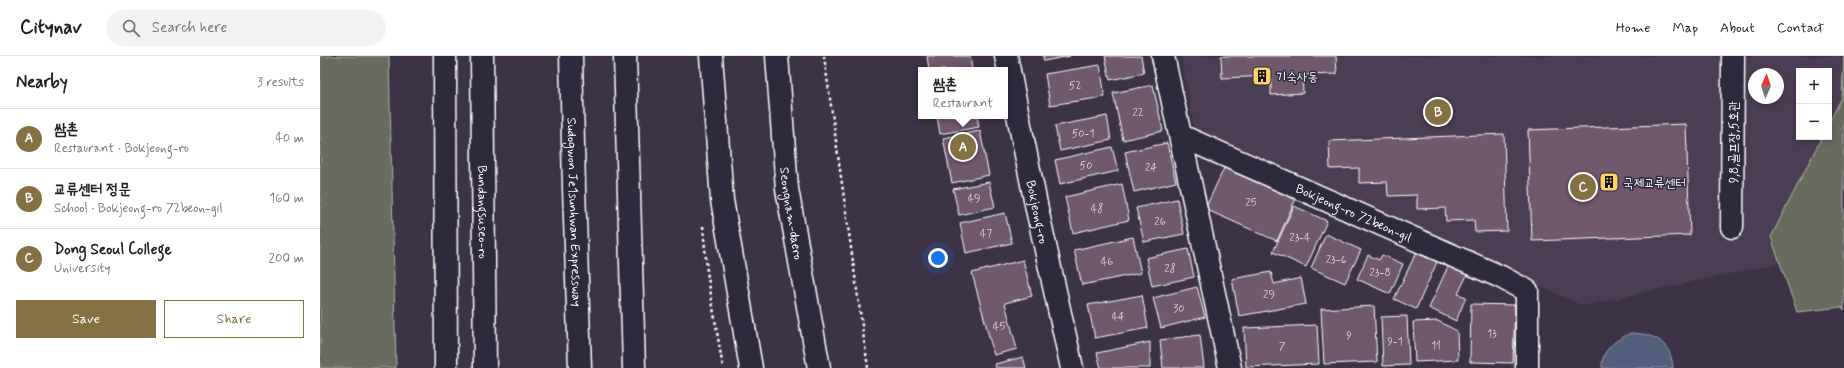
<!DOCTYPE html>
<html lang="en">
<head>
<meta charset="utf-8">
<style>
  :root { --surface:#fff; --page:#f2f2f2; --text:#202124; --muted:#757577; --line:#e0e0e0; --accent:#847042 }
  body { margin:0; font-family:Mynerve,"Poor Story",sans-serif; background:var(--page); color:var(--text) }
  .controls { position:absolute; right:12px; top:12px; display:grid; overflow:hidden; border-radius:0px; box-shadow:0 2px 6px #0003 }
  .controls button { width:36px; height:36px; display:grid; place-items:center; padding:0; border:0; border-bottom:1px solid var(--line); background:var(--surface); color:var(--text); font:20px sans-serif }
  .compass { position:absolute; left:1428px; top:12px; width:36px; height:36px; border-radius:50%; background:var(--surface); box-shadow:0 2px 6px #0003; rotate:3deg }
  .you { position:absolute; left:618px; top:202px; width:14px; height:14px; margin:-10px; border:3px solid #fff; border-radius:50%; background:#1a73e8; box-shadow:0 0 0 6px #1a73e833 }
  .badge { display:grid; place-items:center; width:26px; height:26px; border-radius:50%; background:var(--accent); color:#fff; font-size:13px; font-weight:700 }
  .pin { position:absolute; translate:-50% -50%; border:2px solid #fff; box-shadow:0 1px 4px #0006 }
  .popup { position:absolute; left:598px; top:11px; width:90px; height:52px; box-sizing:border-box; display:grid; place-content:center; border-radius:0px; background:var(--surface); filter:drop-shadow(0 1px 3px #0005); font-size:13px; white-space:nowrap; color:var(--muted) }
  .popup b { font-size:15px; color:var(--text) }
  .popup::after { content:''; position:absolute; left:50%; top:100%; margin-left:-8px; border:8px solid transparent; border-top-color:var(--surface) }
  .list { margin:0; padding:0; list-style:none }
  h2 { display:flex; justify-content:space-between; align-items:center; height:52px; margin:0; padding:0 16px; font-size:17px }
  h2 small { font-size:13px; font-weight:400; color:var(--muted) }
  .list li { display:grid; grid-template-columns:26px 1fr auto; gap:12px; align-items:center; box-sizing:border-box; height:60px; padding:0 16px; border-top:1px solid var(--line) }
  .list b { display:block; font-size:15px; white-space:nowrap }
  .list p { margin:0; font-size:13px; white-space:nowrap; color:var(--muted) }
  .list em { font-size:13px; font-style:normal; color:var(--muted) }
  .actions { display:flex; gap:8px; padding:12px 16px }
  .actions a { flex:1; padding:9px 0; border:1px solid var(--accent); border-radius:0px; text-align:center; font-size:14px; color:var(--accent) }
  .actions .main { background:var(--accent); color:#fff }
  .icon { flex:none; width:22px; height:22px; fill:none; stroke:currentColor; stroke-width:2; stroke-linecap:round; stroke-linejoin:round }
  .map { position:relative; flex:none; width:1524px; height:312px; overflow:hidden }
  header { display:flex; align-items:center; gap:24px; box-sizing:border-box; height:56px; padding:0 20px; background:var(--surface); border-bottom:1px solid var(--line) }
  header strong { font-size:19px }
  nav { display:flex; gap:22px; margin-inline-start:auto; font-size:14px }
  .search { width:280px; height:36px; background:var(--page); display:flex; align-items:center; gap:10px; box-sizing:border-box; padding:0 14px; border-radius:22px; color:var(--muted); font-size:15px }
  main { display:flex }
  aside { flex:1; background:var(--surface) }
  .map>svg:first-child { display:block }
  .built { fill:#4b3e52; fill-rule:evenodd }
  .green { fill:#676c5e; stroke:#b3b6ae }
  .water { fill:#525e7b; stroke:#979eb0 }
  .building { fill:#6f596d; stroke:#fff }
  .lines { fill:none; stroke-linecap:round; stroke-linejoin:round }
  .minor-casing { stroke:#fff; stroke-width:25 }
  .major-casing { stroke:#fff; stroke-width:25 }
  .highway-casing { stroke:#fff; stroke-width:25 }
  .path { stroke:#fff; stroke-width:2.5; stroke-dasharray:3 3; stroke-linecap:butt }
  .minor { stroke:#2f2a3d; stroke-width:22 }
  .major { stroke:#2f2a3d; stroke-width:22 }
  .highway { stroke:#2f2a3d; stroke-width:22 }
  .labels { text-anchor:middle; stroke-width:3; stroke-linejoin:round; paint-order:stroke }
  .number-label { font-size:11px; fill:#dbd6da }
  .poi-label { font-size:13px; fill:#fff; stroke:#2f2a3d; text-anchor:start }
  .street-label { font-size:13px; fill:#fff; stroke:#2f2a3d }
</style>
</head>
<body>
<header>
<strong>Citynav</strong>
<div class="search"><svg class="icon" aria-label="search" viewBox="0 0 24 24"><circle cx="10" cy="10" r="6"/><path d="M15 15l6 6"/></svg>Search here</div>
<nav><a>Home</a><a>Map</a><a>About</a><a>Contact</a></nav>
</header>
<main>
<aside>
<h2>Nearby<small>3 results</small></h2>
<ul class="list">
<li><span class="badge">A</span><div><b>쌈촌</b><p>Restaurant · Bokjeong-ro</p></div><em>40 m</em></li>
<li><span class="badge">B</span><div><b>교류센터 정문</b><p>School · Bokjeong-ro 72beon-gil</p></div><em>160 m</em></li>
<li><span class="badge">C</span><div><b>Dong Seoul College</b><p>University</p></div><em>200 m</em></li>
</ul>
<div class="actions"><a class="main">Save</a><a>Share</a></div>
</aside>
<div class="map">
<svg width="1524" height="312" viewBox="0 0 1524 312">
  <rect width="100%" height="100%" fill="#3c3347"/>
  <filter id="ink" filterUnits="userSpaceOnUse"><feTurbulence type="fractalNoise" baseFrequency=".025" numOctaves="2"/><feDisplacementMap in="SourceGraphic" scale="8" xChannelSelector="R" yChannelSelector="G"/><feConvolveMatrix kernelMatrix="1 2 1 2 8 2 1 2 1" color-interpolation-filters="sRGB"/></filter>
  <g filter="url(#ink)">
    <path class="built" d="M 861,0 L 1524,0 L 1524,180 L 1500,198 L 1263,250 L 874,72 ZM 1479,15 L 1509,15 L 1509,81 L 1479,81 ZM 1434,18 L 1458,18 L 1458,42 L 1434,42 Z"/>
    <path class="green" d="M 0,0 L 69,0 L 76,312 L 0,312 Z
      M 1524,0 L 1524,254 L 1522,251 L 1477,256 L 1451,181 L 1502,81 L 1509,81 L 1509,67 L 1522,41 Z"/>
    <path class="water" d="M 1311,277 C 1335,278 1351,286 1353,312 L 1282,312 C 1281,293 1296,284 1311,277 Z"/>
    <path class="building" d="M 607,0 L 650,0 L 652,14 L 609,14 Z
      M 723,0 L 750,0 L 724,5 Z
      M 785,0 L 821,0 L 824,17 L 790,24 Z
      M 901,0 L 1016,0 L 1017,18 L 982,19 L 983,37 L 951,39 L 951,20 L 902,22 Z
      M 780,9 L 785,41 L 730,49 L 725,18 Z
      M 833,29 L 843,75 L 803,84 L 793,37 Z
      M 617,60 L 657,60 L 659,71 L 620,78 Z
      M 787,60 L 791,84 L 740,95 L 735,70 Z
      M 1366,68 L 1370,179 L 1212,185 L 1208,74 Z
      M 660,75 L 669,119 L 632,127 L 623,82 Z
      M 1184,78 L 1187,175 L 1155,176 L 1154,164 L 1126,165 L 1125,152 L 1097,153 L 1097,139 L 1068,140 L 1067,126 L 1039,127 L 1039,112 L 1010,113 L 1009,85 Z
      M 847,87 L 856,126 L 814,136 L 805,96 Z
      M 792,91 L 798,115 L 740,128 L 735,104 Z
      M 906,108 L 977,140 L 957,185 L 885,153 Z
      M 669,126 L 675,151 L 639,159 L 633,133 Z
      M 802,128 L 809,164 L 753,177 L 745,141 Z
      M 857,143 L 864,178 L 824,186 L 816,152 Z
      M 974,150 L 1007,165 L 986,211 L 953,196 Z
      M 685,157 L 692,187 L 646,197 L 640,167 Z
      M 1006,178 L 1041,194 L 1025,227 L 991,212 Z
      M 813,181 L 821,217 L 762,229 L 754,194 Z
      M 868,193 L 874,221 L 832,230 L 826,202 Z
      M 1096,197 L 1117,206 L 1096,253 L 1074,243 Z
      M 1048,199 L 1059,204 L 1062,199 L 1083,208 L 1070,238 L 1037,223 Z
      M 703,204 L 712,240 L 685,247 L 697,293 L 674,299 L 652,217 Z
      M 1129,208 L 1148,217 L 1138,238 L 1146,241 L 1136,265 L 1109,252 Z
      M 951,216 L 954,228 L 981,222 L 986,248 L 919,260 L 912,223 Z
      M 877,231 L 885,261 L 841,272 L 833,242 Z
      M 822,239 L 828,272 L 775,282 L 768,249 Z
      M 1151,248 L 1195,249 L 1193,307 L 1150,306 Z
      M 1054,250 L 1057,306 L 1004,308 L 1001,253 Z
      M 1087,260 L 1089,309 L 1063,310 L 1061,261 Z
      M 1118,265 L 1137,275 L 1138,304 L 1095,306 L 1093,266 Z
      M 997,269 L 999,308 L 926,311 L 924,272 Z
      M 880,279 L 884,312 L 843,312 L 840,284 Z
      M 830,286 L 830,312 L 781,312 L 777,297 Z
      M 703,301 L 706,312 L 676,312 L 675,308 Z"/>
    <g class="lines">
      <g class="minor-casing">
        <g id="minor">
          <path id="s1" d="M 686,0 L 717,153 L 752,312"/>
          <path d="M 843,0 L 910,312"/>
          <path id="s2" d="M 861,80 L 1181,221 L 1207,235 L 1207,312"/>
          <path d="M 1412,171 L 1413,0"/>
        </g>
      </g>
      <g class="major-casing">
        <g id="major">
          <path d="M 391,0 L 402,144 L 431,312"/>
          <path id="s3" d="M 457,0 L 467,133 L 499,312"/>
        </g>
      </g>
      <g class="highway-casing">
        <g id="highway">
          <path d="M 125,0 L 126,312"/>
          <path id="s4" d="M 162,0 L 165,312"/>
          <path id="s5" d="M 251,0 L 254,132 L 260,312"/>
          <path d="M 305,0 L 314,312"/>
        </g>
      </g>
      <path class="path" d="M 504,0 L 548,312
        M 383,170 L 387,215 L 403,312"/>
      <use href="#minor" class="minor"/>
      <use href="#major" class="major"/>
      <use href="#highway" class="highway"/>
    </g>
  </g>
  <defs>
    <g id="building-square" transform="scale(1)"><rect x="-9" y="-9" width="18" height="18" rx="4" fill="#ffd166" stroke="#2f2a3d"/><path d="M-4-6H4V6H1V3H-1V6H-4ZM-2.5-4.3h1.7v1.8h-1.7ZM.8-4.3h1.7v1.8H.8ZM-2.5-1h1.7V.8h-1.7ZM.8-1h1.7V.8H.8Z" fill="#111"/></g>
  </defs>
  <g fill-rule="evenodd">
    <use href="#building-square" x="942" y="20"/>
    <use href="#building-square" x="1289" y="126"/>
  </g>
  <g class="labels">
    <g class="number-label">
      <text x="755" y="33">52</text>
      <text x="818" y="60">22</text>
      <text x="763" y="81">50-1</text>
      <text x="766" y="113">50</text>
      <text x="831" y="115">24</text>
      <text x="654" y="146">49</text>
      <text x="931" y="150">25</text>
      <text x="777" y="156">48</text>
      <text x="840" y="169">26</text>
      <text x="666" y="181">47</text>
      <text x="980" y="185">23-4</text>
      <text x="1016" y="207">23-6</text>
      <text x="787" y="209">46</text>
      <text x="850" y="216">28</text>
      <text x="1060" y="220">23-8</text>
      <text x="949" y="242">29</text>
      <text x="859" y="256">30</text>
      <text x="798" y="264">44</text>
      <text x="679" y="274">45</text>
      <text x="1172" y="281">13</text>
      <text x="1029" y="283">9</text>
      <text x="1075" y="289">9-1</text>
      <text x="1116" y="293">11</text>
      <text x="962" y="294">7</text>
    </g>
    <g class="poi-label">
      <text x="956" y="25">기숙사동</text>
      <text x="1303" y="131">국제교류센터</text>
    </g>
    <g class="street-label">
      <text transform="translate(1413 86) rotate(-90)" y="5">9,8,골프장,5호관</text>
      <text dy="5" stroke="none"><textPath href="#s4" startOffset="156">Bundangsuseo-ro</textPath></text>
      <text dy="5" stroke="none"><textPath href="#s5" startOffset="156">Sudogwon Je1sunhwan Expressway</textPath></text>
      <text dy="5" stroke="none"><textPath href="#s1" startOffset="159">Bokjeong-ro</textPath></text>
      <text dy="5" stroke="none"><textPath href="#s2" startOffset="189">Bokjeong-ro 72beon-gil</textPath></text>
      <text dy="5" stroke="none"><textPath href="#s3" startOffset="158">Seongnam-daero</textPath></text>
    </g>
  </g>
</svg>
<div class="controls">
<button>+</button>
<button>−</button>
</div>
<svg class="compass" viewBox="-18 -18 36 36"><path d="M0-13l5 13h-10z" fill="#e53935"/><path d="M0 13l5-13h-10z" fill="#757577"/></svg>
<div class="you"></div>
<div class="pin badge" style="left:643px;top:91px">A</div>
<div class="popup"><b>쌈촌</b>Restaurant</div>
<div class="pin badge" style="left:1118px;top:56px">B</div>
<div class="pin badge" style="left:1263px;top:131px">C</div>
</div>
</main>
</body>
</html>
